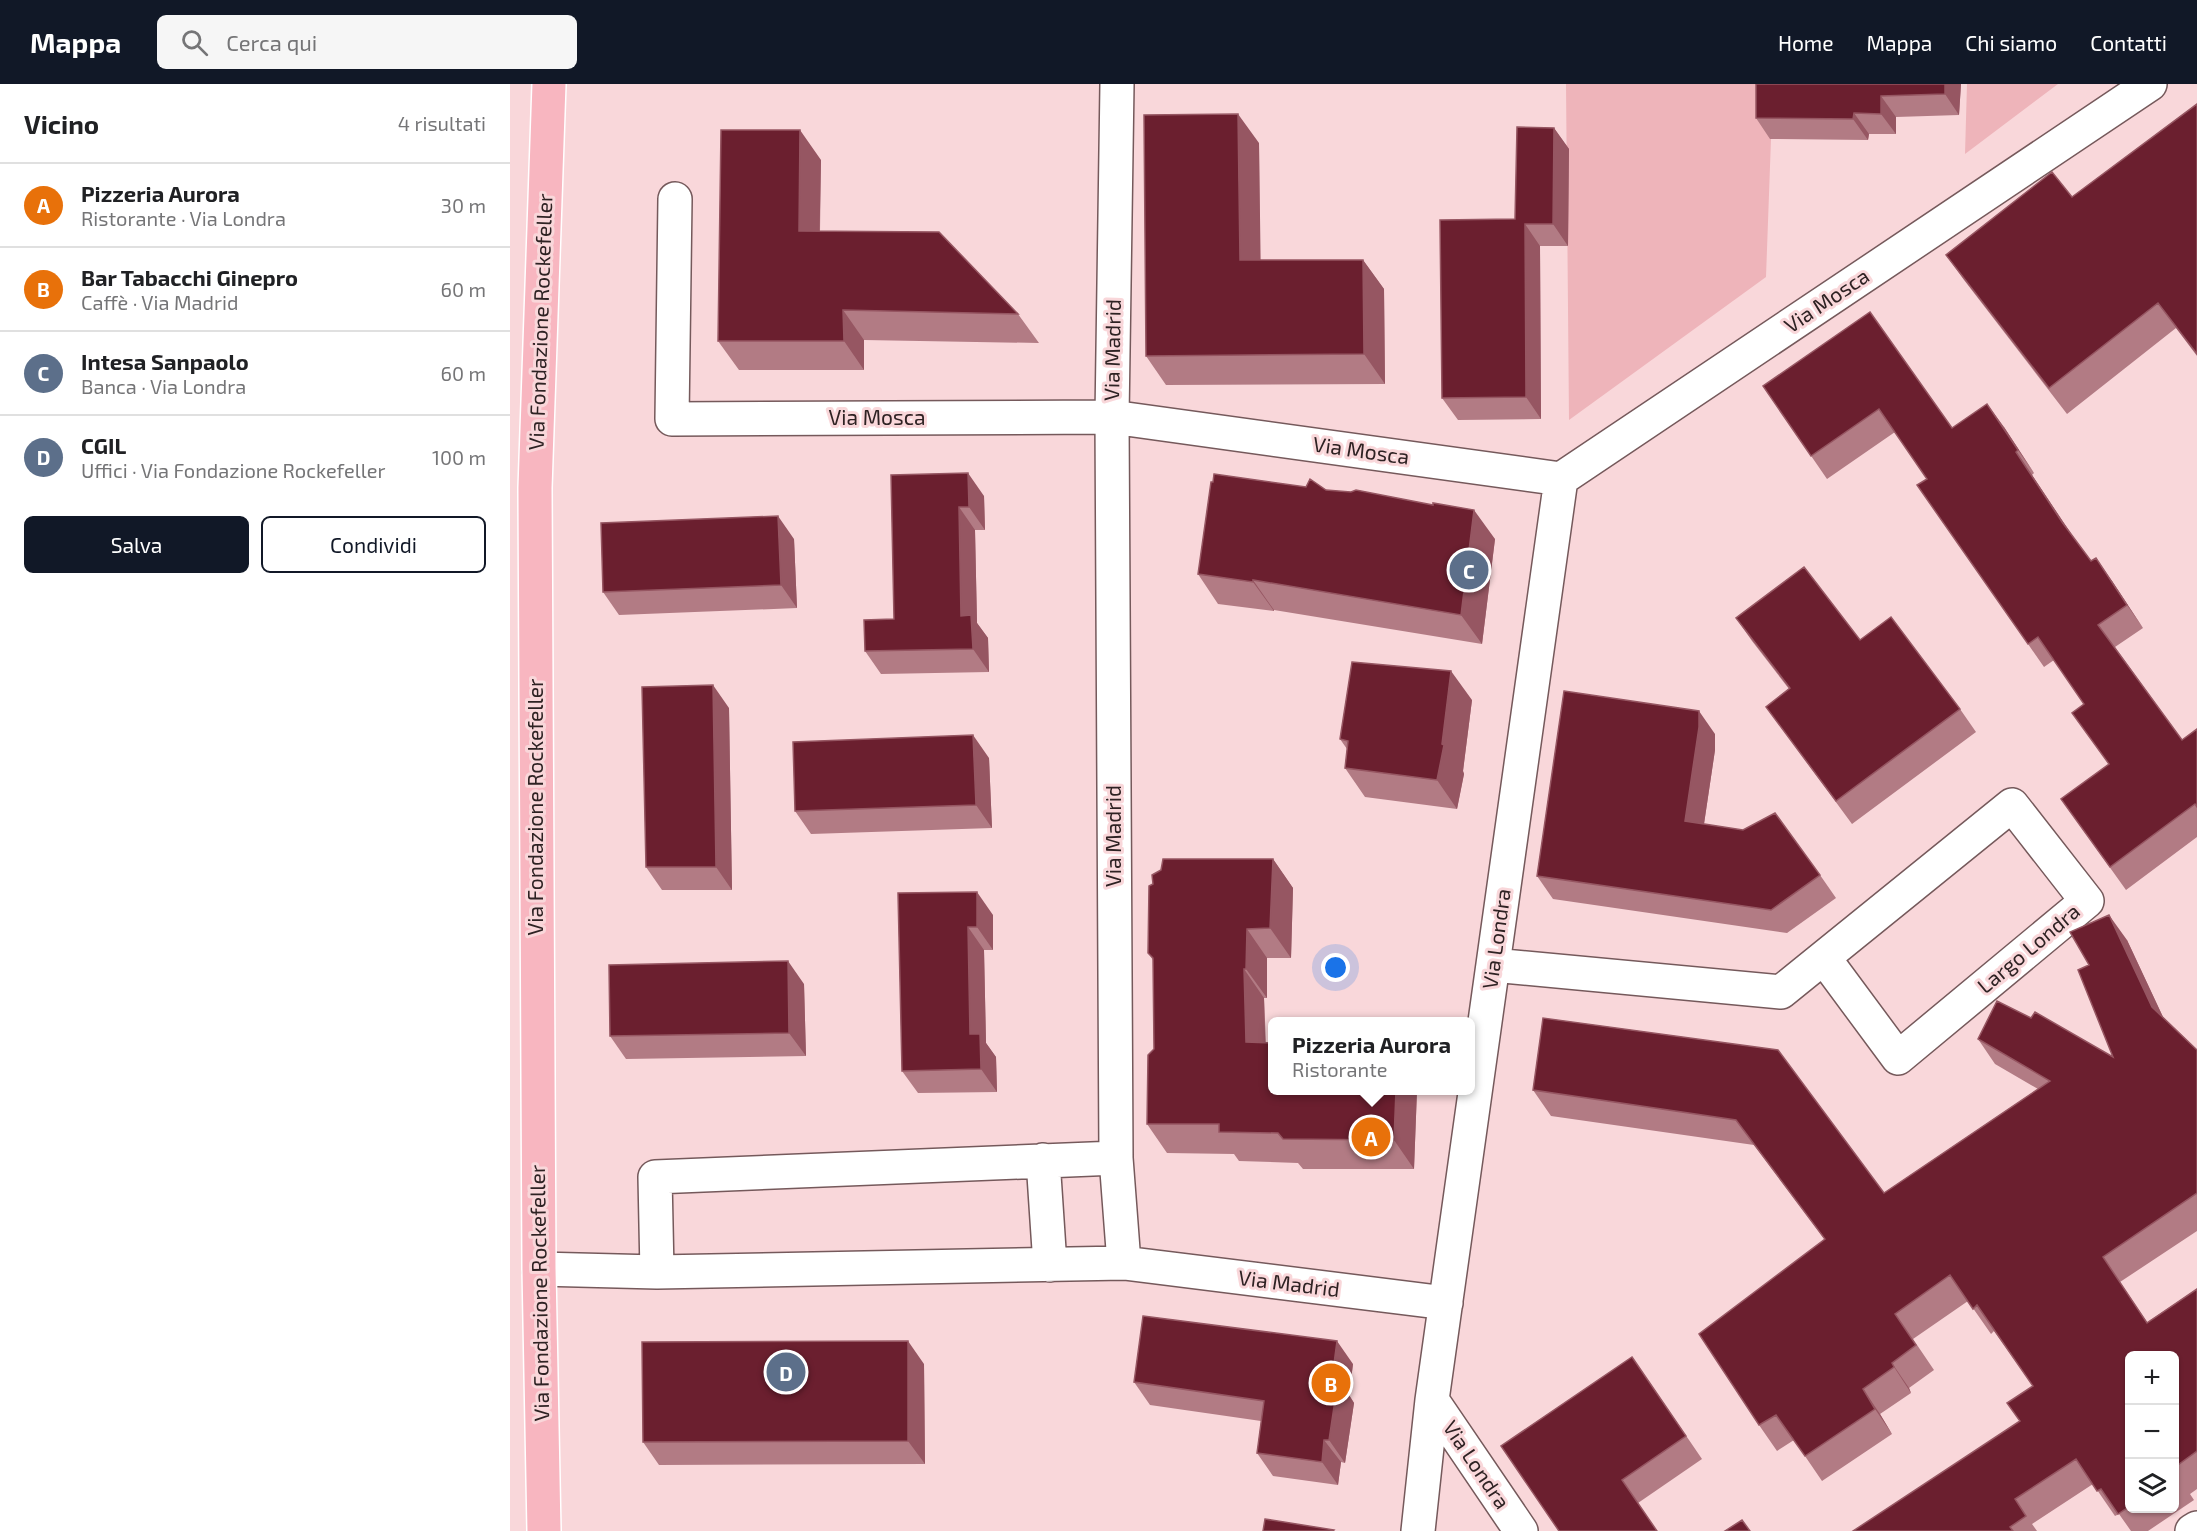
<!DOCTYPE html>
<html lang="it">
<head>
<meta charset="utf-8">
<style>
  :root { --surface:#fff; --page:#f6f6f6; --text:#202124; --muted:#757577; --line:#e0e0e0; --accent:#111827 }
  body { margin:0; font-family:"Exo 2",sans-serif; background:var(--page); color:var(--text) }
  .controls { position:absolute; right:18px; bottom:18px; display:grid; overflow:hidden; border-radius:9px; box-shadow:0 2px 4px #0004 }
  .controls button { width:54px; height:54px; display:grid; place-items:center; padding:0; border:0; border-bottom:2px solid var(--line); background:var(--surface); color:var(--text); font:30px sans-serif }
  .you { position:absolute; left:826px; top:884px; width:21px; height:21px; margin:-15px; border:4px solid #fff; border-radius:50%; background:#1a73e8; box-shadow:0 0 0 9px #1a73e833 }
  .badge { display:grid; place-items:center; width:39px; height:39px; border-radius:50%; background:var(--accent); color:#fff; font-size:20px; font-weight:700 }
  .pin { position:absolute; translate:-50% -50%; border:3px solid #fff; box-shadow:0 2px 6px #0006 }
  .popup { position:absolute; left:758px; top:933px; width:207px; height:78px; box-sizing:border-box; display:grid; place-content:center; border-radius:9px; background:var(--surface); filter:drop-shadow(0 2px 4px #0005); font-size:20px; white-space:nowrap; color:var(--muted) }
  .popup b { font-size:22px; color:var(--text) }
  .popup::after { content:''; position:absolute; left:50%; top:100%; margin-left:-12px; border:12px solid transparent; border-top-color:var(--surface) }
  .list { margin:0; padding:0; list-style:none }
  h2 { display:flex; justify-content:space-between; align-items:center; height:78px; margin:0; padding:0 24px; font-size:26px }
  h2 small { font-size:20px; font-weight:400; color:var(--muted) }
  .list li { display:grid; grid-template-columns:39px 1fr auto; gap:18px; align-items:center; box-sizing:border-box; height:84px; padding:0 24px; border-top:2px solid var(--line) }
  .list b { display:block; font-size:22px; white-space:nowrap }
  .list p { margin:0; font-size:20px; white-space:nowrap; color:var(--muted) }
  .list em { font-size:20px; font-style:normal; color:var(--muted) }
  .actions { display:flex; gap:12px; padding:18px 24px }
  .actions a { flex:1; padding:14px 0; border:2px solid var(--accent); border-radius:9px; text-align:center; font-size:21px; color:var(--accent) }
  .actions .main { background:var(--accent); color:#fff }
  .icon { flex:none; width:33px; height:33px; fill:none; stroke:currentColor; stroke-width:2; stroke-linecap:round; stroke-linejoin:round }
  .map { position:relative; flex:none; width:1687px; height:1447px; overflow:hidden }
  header { display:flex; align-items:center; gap:36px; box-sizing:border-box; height:84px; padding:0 30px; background:var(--accent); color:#fff }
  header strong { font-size:28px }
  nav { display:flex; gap:33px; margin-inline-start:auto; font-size:21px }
  .search { width:420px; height:54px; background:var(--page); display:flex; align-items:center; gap:15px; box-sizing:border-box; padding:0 21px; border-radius:9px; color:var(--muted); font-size:22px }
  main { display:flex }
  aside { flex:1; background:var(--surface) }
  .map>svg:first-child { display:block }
  .green { fill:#eeb4ba }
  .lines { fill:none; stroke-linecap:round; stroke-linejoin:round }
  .minor-casing { stroke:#75595b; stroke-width:36 }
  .major-casing { stroke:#fff; stroke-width:36 }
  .minor { stroke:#fff; stroke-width:33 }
  .major { stroke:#f8b6c0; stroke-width:33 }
  .wall { fill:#b27b84; fill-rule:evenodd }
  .shaded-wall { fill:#965662 }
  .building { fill:#6b1f2f; stroke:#965662; stroke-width:1.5 }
  .labels { text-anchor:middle; stroke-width:6; stroke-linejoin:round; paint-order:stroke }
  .street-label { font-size:21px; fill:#2e2223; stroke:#f9d7da }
</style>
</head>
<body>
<header>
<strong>Mappa</strong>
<div class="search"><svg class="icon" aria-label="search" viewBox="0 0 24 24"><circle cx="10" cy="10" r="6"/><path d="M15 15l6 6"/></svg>Cerca qui</div>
<nav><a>Home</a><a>Mappa</a><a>Chi siamo</a><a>Contatti</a></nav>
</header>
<main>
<aside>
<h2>Vicino<small>4 risultati</small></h2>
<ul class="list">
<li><span class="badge" style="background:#e8710a">A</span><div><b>Pizzeria Aurora</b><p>Ristorante · Via Londra</p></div><em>30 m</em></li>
<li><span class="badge" style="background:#e8710a">B</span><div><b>Bar Tabacchi Ginepro</b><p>Caffè · Via Madrid</p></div><em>60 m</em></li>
<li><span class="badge" style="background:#5c6f8a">C</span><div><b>Intesa Sanpaolo</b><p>Banca · Via Londra</p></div><em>60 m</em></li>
<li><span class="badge" style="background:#5c6f8a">D</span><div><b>CGIL</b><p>Uffici · Via Fondazione Rockefeller</p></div><em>100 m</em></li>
</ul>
<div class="actions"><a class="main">Salva</a><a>Condividi</a></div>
</aside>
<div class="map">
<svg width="1687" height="1447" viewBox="0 0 1687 1447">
  <rect width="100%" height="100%" fill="#f9d7da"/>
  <path class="green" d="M 1056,0 L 1263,0 L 1256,193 L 1059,336 Z
    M 1457,0 L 1548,0 L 1455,70 Z"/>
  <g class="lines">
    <g class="minor-casing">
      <path id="minor" d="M 607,0 L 602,333 L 606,1074 L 614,1179
        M 165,115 L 162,335 L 602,333 L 1051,395 L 1640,0
        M 983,881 L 1271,908 L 1502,721 L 1577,817 L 1388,974 L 1314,874
        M 533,1076 L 540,1181
        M 29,1185 L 147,1188 L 614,1179 L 936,1219
        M 147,1188 L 145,1093 L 606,1074
        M 922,1316 L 1011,1447
        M 908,1447 L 922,1316 L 1051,395
        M 1682,1447 L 1687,1444"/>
    </g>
    <g class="major-casing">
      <path id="major" d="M 34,1447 L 29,1185 L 25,404 L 39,0"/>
    </g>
    <use href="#minor" class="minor"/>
    <use href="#major" class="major"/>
  </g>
  <path class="wall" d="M 1246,0 L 1451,0 L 1449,31 L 1386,33 L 1386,50 L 1359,50 L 1358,56 L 1260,55 L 1246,34 Z
    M 1687,20 L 1687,272 L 1666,244 L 1557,330 L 1454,196 L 1436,171 L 1562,113 Z
    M 1044,44 L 1059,65 L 1058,162 L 1030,162 L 1031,335 L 948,336 L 932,314 Z
    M 749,59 L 750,176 L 853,176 L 874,205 L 875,300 L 656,301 L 636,272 Z
    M 311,76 L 310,147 L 508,230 L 529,259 L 354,256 L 354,286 L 229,286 L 208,257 Z
    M 1360,228 L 1442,344 L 1494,343 L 1524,389 L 1522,391 L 1561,450 L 1581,477 L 1602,497 L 1633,544 L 1605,563 L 1672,656 L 1687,645 L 1687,753 L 1616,806 L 1551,715 L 1599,680 L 1562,629 L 1574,620 L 1544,576 L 1534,583 L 1518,560 L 1417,395 L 1385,348 L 1317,395 L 1253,302 Z
    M 381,391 L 474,412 L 475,446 L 465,446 L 467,539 L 478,554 L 479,588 L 371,590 L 355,567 L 384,535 Z
    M 816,406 L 985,455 L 972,560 L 764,526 L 764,527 L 708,520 L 688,490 Z
    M 284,455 L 287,524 L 109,531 L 93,508 Z
    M 1226,534 L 1350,556 L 1450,625 L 1466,648 L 1342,740 L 1256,623 L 1279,605 L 1242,557 Z
    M 962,616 L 953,687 L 954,690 L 947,725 L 855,713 L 835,684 L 837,665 L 830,655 Z
    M 219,624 L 222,806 L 152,806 L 136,783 Z
    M 1205,650 L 1205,666 L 1194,740 L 1310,791 L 1326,814 L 1277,849 L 1043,815 L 1027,792 Z
    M 479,674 L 482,744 L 301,750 L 285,727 Z
    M 763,775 L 783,804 L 781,874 L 757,874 L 757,914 L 754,914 L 756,959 L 762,1006 L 907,1006 L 904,1085 L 793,1085 L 788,1079 L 729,1077 L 724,1070 L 657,1069 L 637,1040 L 644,965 L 643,876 L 638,869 L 643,800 Z
    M 388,809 L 483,831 L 483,866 L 474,866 L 476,959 L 486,973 L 487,1008 L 408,1009 L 392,987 Z
    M 1617,856 L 1653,933 L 1687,966 L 1687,1147 L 1610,1198 L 1637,1238 L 1687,1205 L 1687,1405 L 1680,1410 L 1684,1416 L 1638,1447 L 1621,1447 L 1609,1430 L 1605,1432 L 1583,1400 L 1522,1440 L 1527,1447 L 1343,1447 L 1510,1337 L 1523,1302 L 1484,1247 L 1481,1250 L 1458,1217 L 1403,1255 L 1424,1286 L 1399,1304 L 1401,1309 L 1370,1330 L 1382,1350 L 1312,1397 L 1284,1356 L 1267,1367 L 1249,1341 L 1315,1156 L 1244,1061 L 1041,1032 L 1023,1006 L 1033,934 L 1374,1109 L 1528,1005 L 1485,980 L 1468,955 L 1521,934 L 1603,973 L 1579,881 ZM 1620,1272 L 1665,1272 L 1665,1425 L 1620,1425 Z
    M 294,900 L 296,972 L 116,975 L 100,952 Z
    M 414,1280 L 415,1380 L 149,1381 L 133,1358 Z
    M 843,1280 L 839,1311 L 844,1319 L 835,1379 L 831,1378 L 828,1401 L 763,1392 L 747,1369 L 751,1337 L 640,1321 L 624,1298 Z
    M 1138,1296 L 1192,1375 L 1128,1419 L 1049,1447 Z"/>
  <path class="shaded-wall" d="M 1435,0 L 1451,0 L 1449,31 L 1435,10 Z
    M 1371,12 L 1386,33 L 1386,50 L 1371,30 Z
    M 1344,29 L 1359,50 L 1358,56 L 1343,35 Z
    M 728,30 L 749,59 L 751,205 L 730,176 Z
    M 1044,44 L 1059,65 L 1058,162 L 1043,140 Z
    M 290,46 L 311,76 L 309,177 L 289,147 Z
    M 1015,140 L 1030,162 L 1031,335 L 1016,313 Z
    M 853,176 L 874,205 L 875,300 L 854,270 Z
    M 333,226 L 354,256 L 354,286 L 334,257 Z
    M 1477,320 L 1494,343 L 1524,389 L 1508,366 Z
    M 1506,368 L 1522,391 L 1568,460 L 1552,438 Z
    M 458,389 L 474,412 L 475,446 L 459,423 Z
    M 449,423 L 465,446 L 467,539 L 478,554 L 479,588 L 463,565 L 451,532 Z
    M 964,426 L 985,455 L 972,560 L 951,531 Z
    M 268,432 L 284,455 L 287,524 L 271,501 Z
    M 1586,474 L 1602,497 L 1633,544 L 1617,521 Z
    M 743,496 L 764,526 L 764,527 L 743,498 Z
    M 941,587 L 962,616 L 953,687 L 954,690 L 947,725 L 927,696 Z
    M 203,601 L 219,624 L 222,806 L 206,783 Z
    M 1189,627 L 1205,650 L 1205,666 L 1191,760 L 1175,737 Z
    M 463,651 L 479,674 L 482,744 L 466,721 Z
    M 763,775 L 783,804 L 781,874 L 760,844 Z
    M 467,808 L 483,831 L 483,866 L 467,843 Z
    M 1599,831 L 1617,856 L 1660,948 L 1642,923 Z
    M 458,843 L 474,866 L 476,959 L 486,973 L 487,1008 L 471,985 L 460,950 Z
    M 737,845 L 757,874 L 757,914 L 736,885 Z
    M 278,877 L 294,900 L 296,972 L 279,949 Z
    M 734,885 L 754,914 L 756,987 L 736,958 Z
    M 886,1006 L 907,1006 L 904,1085 L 884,1056 Z
    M 398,1257 L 414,1280 L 415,1380 L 398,1357 Z
    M 827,1257 L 843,1280 L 839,1311 L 844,1319 L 835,1379 L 819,1356 L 822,1295 Z
    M 1382,1279 L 1399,1304 L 1401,1309 L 1384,1283 Z
    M 1353,1305 L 1370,1330 L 1382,1350 L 1365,1325 Z
    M 814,1356 L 831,1378 L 828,1401 L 812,1378 Z"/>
  <path class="building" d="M 1246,0 L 1435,0 L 1435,10 L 1371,12 L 1371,30 L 1344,29 L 1343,35 L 1246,34 Z
    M 1687,20 L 1687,270 L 1648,219 L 1539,304 L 1436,171 L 1542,88 L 1562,113 Z
    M 728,30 L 730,176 L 853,176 L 854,270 L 636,272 L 634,31 Z
    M 1007,43 L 1044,44 L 1043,140 L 1015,140 L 1016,313 L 932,314 L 930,136 L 1005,135 Z
    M 211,46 L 290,46 L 289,147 L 429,148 L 508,230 L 333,226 L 334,257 L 208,257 Z
    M 1360,228 L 1442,344 L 1477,320 L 1508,366 L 1506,368 L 1552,438 L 1581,477 L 1586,474 L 1617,521 L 1588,541 L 1672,656 L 1687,645 L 1687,723 L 1685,720 L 1600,783 L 1551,715 L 1599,680 L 1562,629 L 1574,620 L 1528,553 L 1518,560 L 1407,401 L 1417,395 L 1369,325 L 1301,372 L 1253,302 Z
    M 458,389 L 459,423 L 449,423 L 451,532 L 461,531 L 463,565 L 355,567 L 354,536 L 384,535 L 381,391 Z
    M 704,390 L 796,403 L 800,395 L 816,406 L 841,408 L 846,406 L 923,421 L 923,419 L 964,426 L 951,531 L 743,496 L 743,498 L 688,490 L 701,398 L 703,398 Z
    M 268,432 L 271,501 L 93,508 L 91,439 Z
    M 1294,483 L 1350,556 L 1381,533 L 1450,625 L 1326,717 L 1256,623 L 1280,604 L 1226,534 Z
    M 842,578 L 941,587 L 932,660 L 934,661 L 927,696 L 835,684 L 838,657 L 830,655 Z
    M 203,601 L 206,783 L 136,783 L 132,603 Z
    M 1054,607 L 1189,627 L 1189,643 L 1175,737 L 1233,746 L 1265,729 L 1310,791 L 1261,826 L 1027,792 Z
    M 463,651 L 466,721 L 285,727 L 283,658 Z
    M 653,775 L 763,775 L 760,844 L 737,845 L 736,885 L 734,885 L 736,958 L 762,959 L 762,1006 L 886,1006 L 884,1056 L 773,1055 L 768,1049 L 709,1048 L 709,1040 L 637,1040 L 638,971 L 644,965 L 643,874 L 638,869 L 639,802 L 643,800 L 642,791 L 651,786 Z
    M 467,808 L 467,843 L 458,843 L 460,950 L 470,950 L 471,985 L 392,987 L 388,809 Z
    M 1599,831 L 1642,923 L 1687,966 L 1687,1109 L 1593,1173 L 1637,1239 L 1687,1205 L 1687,1367 L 1665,1383 L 1665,1272 L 1620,1272 L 1620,1422 L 1608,1430 L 1591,1405 L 1587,1407 L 1566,1375 L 1505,1415 L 1516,1432 L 1500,1443 L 1503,1447 L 1343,1447 L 1510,1337 L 1497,1319 L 1523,1302 L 1467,1221 L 1463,1225 L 1440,1191 L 1385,1230 L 1406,1261 L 1382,1279 L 1384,1283 L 1353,1305 L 1365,1325 L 1295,1372 L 1266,1331 L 1249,1341 L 1189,1250 L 1315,1155 L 1226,1036 L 1023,1006 L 1033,934 L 1268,966 L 1374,1109 L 1540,997 L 1468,955 L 1487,917 L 1521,934 L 1525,928 L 1603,973 L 1568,886 L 1579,881 L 1560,848 Z
    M 278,877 L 279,949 L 100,952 L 99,881 Z
    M 633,1232 L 827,1257 L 822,1295 L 828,1296 L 819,1356 L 814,1356 L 812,1378 L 747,1369 L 754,1317 L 624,1298 Z
    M 398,1257 L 398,1357 L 133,1358 L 132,1258 Z
    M 1122,1273 L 1176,1352 L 1112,1396 L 1147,1447 L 1049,1447 L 991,1362 Z
    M 755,1435 L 824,1446 L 823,1447 L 753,1447 Z
    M 1232,1436 L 1240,1447 L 1215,1447 Z"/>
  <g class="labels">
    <g class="street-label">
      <text transform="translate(1317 217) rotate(-34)" y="7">Via Mosca</text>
      <text transform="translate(31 238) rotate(-88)" y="7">Via Fondazione Rockefeller</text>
      <text transform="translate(603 266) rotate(-89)" y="7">Via Madrid</text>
      <text x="367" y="341">Via Mosca</text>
      <text transform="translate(851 367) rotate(8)" y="7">Via Mosca</text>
      <text transform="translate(26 723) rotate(-90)" y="7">Via Fondazione Rockefeller</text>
      <text transform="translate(604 752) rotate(-90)" y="7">Via Madrid</text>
      <text transform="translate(987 855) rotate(-82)" y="7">Via Londra</text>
      <text transform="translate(1519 865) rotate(-40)" y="7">Largo Londra</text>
      <text transform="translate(779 1200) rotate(7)" y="7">Via Madrid</text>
      <text transform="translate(30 1209) rotate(-91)" y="7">Via Fondazione Rockefeller</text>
      <text transform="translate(966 1381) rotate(56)" y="7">Via Londra</text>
    </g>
  </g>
</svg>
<div class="controls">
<button>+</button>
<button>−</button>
<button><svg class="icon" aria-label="layers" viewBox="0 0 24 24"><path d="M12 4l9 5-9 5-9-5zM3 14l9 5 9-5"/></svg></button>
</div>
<div class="you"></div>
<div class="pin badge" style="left:861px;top:1053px;background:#e8710a">A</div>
<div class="popup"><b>Pizzeria Aurora</b>Ristorante</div>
<div class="pin badge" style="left:821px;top:1299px;background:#e8710a">B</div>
<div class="pin badge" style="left:959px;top:486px;background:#5c6f8a">C</div>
<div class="pin badge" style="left:276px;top:1288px;background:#5c6f8a">D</div>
</div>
</main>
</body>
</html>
